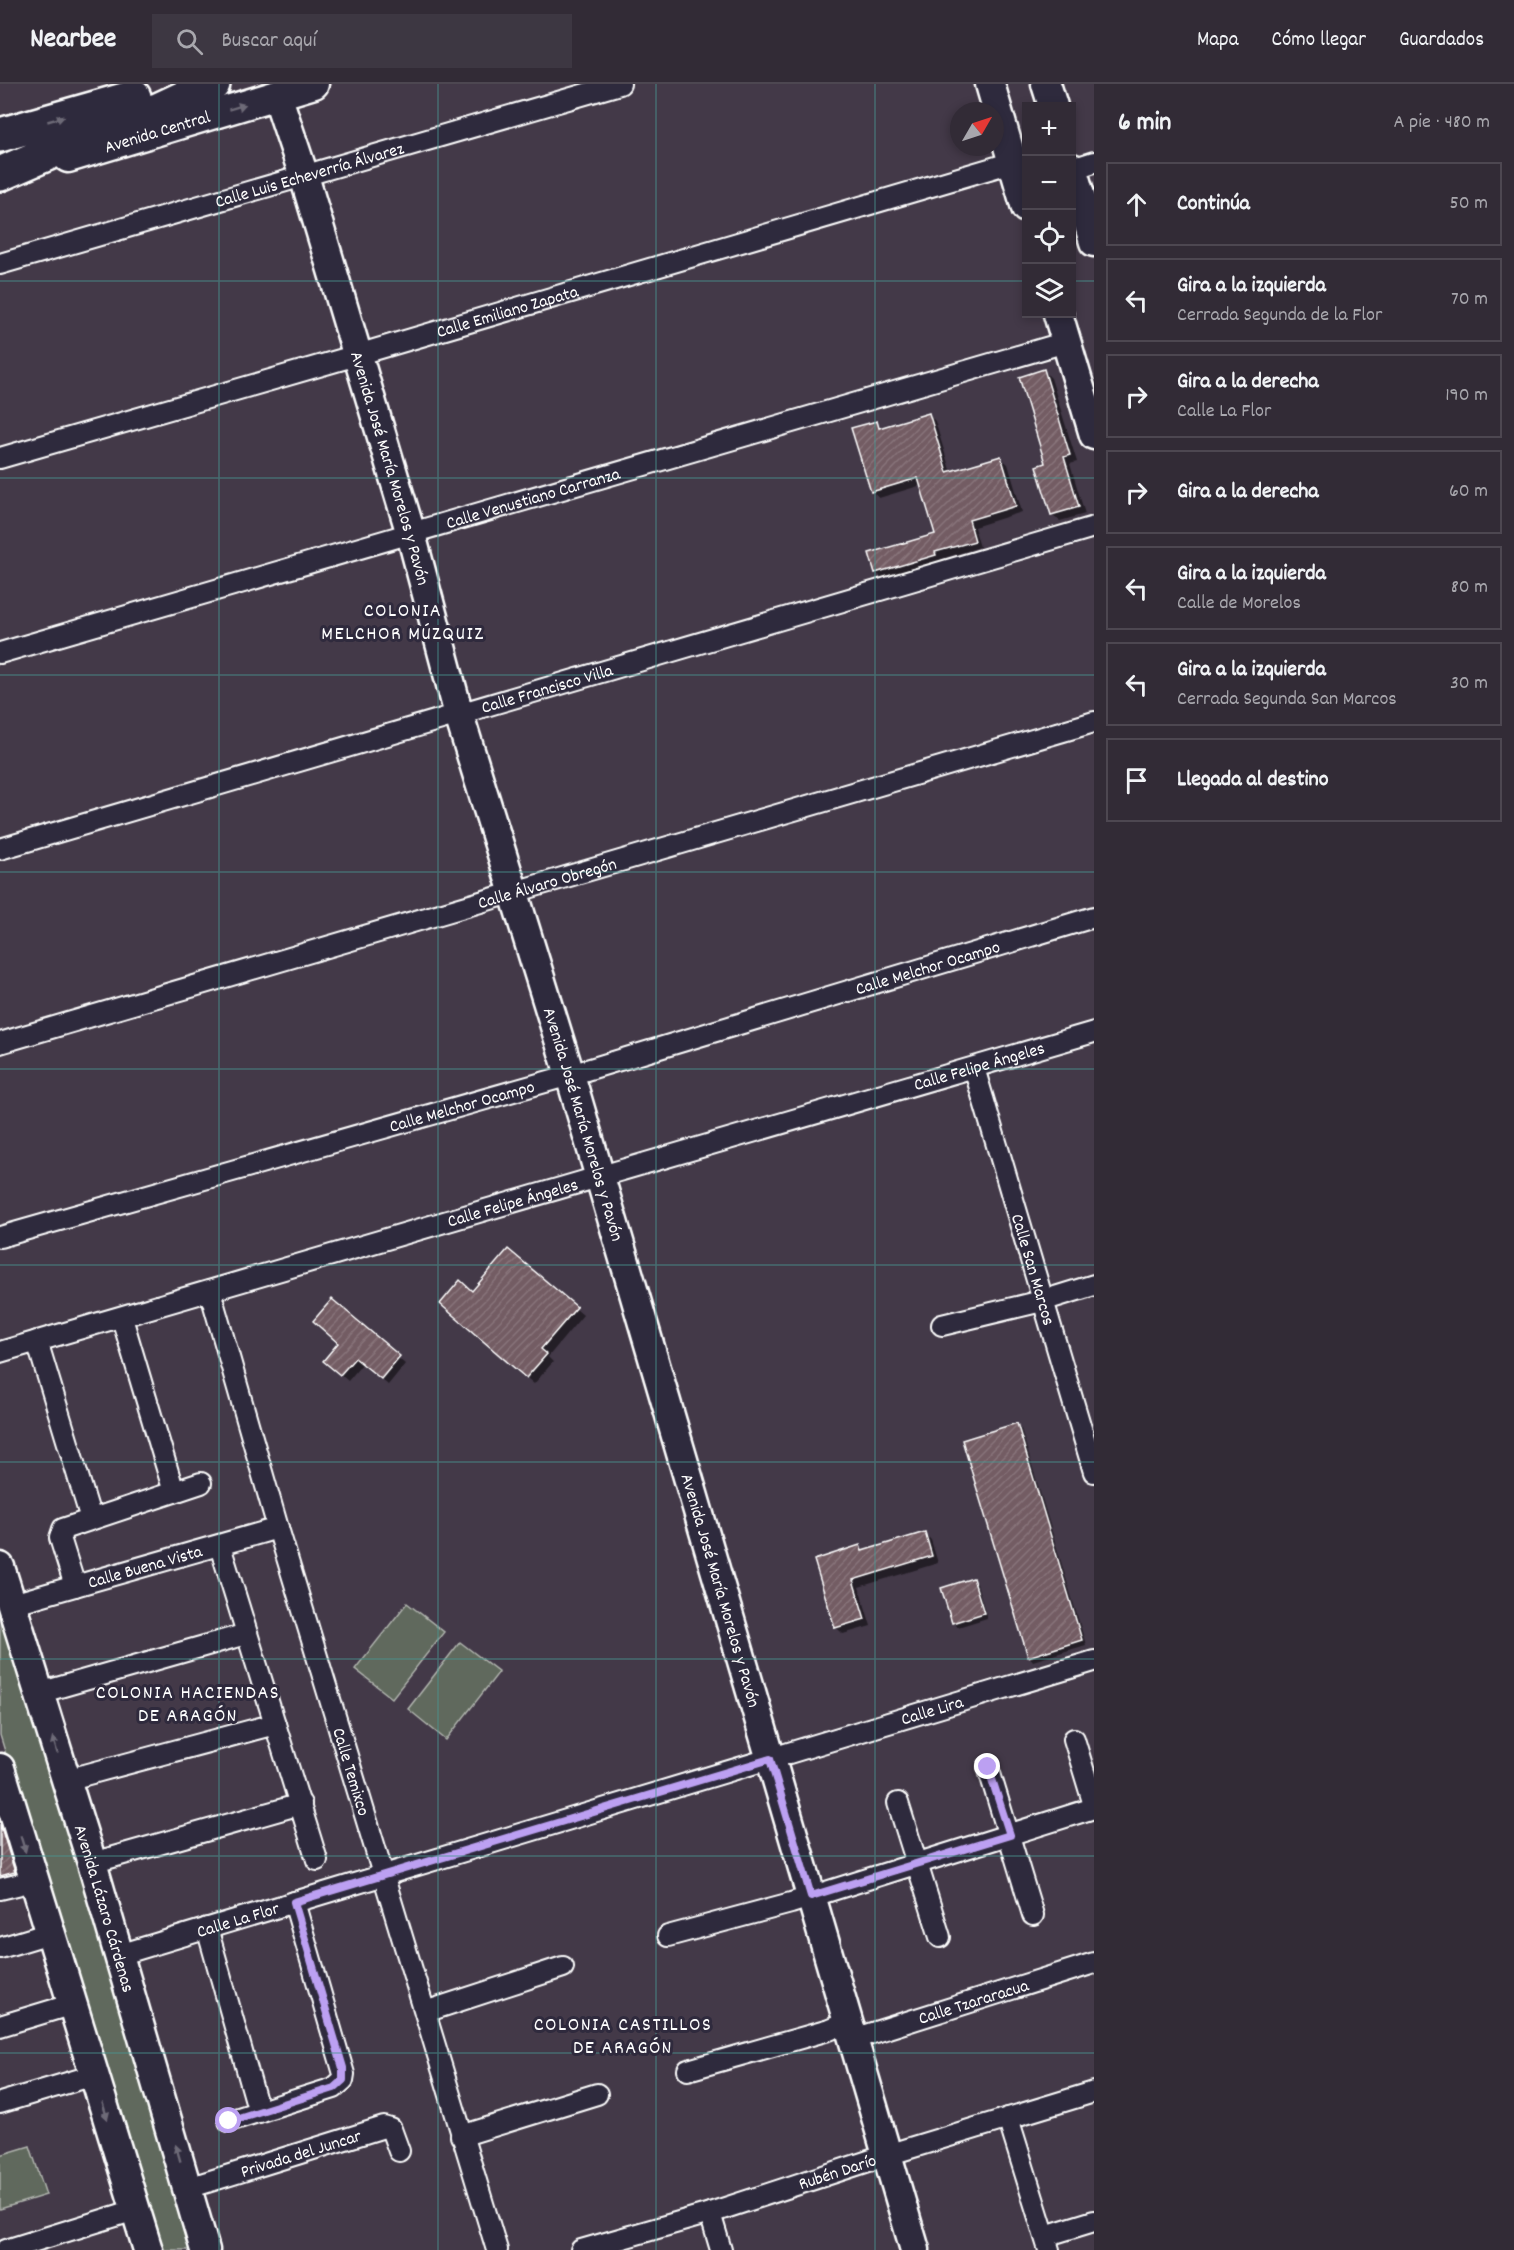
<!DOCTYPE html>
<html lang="es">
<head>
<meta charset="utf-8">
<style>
  :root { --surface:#322b36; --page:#3d3742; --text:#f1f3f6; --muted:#a8a7ad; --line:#4d4751 }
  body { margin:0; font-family:Dekko,sans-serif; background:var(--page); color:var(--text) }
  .controls { position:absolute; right:18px; top:18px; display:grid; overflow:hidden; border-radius:0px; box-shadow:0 3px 9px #0003 }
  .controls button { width:54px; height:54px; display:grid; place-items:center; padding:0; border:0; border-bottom:2px solid var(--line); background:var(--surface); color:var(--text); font:30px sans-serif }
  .compass { position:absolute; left:950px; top:18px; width:54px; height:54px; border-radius:50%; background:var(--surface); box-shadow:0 3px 9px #0003; rotate:51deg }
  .stop { position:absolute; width:18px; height:18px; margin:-14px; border:4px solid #bca0f2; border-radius:50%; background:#fff }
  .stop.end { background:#bca0f2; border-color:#fff; box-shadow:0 2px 6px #0008 }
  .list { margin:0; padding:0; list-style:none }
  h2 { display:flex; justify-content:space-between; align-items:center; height:78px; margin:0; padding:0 24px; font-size:26px }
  h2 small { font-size:20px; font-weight:400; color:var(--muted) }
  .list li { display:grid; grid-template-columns:39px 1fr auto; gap:18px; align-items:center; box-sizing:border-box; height:84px; margin:0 12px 12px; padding:0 12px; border:2px solid var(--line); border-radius:0px }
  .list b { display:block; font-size:22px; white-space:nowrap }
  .list p { margin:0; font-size:20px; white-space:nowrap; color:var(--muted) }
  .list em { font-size:20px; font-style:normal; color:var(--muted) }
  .icon { flex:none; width:33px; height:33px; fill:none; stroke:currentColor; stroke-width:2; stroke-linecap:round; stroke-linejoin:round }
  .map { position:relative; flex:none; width:1094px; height:2166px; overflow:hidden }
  header { display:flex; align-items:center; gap:36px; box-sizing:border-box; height:84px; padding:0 30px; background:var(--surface); border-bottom:2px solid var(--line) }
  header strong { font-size:28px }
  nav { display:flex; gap:33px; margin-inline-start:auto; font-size:21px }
  .search { width:420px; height:54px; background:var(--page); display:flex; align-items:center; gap:15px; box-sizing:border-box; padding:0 21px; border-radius:0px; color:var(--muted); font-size:22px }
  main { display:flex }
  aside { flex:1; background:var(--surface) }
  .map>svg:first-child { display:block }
  .park { fill:#60695d; stroke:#b0b4ae; stroke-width:1.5 }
  .shadow { fill:#0007 }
  .building { fill:url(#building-hatch); stroke:#fff; stroke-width:1.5 }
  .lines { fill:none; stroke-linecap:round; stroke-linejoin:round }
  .street-casing { stroke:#fff; stroke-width:24 }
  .secondary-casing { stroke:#fff; stroke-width:33 }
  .highway-casing { stroke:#fff; stroke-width:38 }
  .street { stroke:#2f2a3d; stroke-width:20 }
  .secondary { stroke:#2f2a3d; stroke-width:28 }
  .highway { stroke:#2f2a3d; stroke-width:33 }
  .oneway { fill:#6d6a77 }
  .route { stroke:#bca0f2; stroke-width:8 }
  .grid { fill:none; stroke:#4b9892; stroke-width:1.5; stroke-opacity:0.55 }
  .labels { text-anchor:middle; stroke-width:6; stroke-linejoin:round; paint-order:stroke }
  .street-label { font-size:18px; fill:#fff; stroke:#2f2a3d }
  .neighbourhood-label { font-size:20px; letter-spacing:1.5px; fill:#fff; stroke:#2f2a3d }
</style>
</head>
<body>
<header>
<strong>Nearbee</strong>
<div class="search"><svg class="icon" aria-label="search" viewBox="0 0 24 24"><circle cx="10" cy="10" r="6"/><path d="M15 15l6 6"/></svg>Buscar aquí</div>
<nav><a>Mapa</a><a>Cómo llegar</a><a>Guardados</a></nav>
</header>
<main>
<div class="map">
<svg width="1094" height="2166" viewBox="0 0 1094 2166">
  <defs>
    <pattern id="building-hatch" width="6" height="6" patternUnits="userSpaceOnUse" patternTransform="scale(1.5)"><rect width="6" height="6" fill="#735b63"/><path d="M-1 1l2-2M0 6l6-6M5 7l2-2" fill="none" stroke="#88747a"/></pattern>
  </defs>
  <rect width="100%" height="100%" fill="#433948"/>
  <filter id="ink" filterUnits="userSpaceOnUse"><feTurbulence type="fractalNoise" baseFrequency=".0167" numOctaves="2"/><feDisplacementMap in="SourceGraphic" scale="12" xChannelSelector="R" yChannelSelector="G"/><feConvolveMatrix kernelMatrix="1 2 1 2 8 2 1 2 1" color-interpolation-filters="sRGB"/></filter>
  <g filter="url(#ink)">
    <path class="park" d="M 407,1519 L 444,1548 L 392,1614 L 355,1585 Z
      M 0,1529 L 194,2166 L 157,2166 L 0,1651 Z
      M 460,1558 L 499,1588 L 446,1656 L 408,1625 Z
      M 30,2062 L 46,2111 L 0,2125 L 0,2071 Z"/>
    <path class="shadow" d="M 1044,287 L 1051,294 L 1077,378 L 1070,380 L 1085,430 L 1060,437 L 1052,430 L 1047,380 Z
      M 929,331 L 935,337 L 951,389 L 1001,374 L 1008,380 L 1022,428 L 974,443 L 980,463 L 941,475 L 941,478 L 883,495 L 876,488 L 937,451 L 922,401 L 879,414 L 872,408 L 876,339 L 882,345 Z
      M 508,1167 L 583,1231 L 548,1273 L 553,1278 L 534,1300 L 449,1227 L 473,1209 Z
      M 332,1217 L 405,1280 L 388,1301 L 363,1279 L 348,1297 L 332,1283 L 340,1259 Z
      M 1016,1341 L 1021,1345 L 1086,1561 L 1033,1577 L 1029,1572 Z
      M 924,1449 L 931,1456 L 938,1479 L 859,1503 L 871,1542 L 843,1550 L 836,1543 L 860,1463 L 864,1468 Z
      M 972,1495 L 977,1500 L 987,1534 L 958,1543 L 953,1538 Z
      M 0,1747 L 11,1756 L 23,1797 L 0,1803 Z"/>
    <path class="building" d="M 1044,285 L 1070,371 L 1064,373 L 1079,423 L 1051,431 L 1036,382 L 1045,379 L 1019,293 Z
      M 929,329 L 947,388 L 1001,372 L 1016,422 L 969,436 L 975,457 L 935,468 L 936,471 L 875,489 L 869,469 L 935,450 L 918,394 L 871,408 L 851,344 L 877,337 L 879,344 Z
      M 508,1165 L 577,1223 L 541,1265 L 547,1270 L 526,1294 L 440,1220 L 460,1196 L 472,1207 Z
      M 332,1215 L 400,1272 L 381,1295 L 355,1274 L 340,1291 L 323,1277 L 338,1259 L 313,1237 Z
      M 1017,1339 L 1082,1556 L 1028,1573 L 962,1356 Z
      M 925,1448 L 932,1472 L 853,1496 L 865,1535 L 835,1544 L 814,1476 L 860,1461 L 862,1467 Z
      M 973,1494 L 984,1529 L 952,1539 L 941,1504 Z
      M 0,1740 L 15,1788 L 0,1792 Z"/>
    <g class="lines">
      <g class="street-casing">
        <g id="street">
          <path d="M 1072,85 L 1094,78"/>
          <path id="s1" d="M 0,180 L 620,0"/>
          <path id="s2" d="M 0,374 L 357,271 L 1013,78"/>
          <path id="s3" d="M 0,569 L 1066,258"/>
          <path id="s4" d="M 0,765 L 1094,443"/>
          <path id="s5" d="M 0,959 L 1094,638"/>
          <path id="s6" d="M 974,984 L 1094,1388"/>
          <path id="s7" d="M 0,1153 L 570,991 L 1094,833"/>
          <path id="s8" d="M 210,1207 L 278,1444 L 497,2166"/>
          <path d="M 122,1234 L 174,1408"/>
          <path d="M 942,1241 L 1042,1217 L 1094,1201"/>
          <path d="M 37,1257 L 91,1435"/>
          <path id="s9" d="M 0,1268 L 1094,948"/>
          <path d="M 220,1462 L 317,1776"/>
          <path d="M 75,1502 L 60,1454 L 63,1445 L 201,1399"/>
          <path id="s10" d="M 12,1520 L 278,1444"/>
          <path d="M 39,1609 L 246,1550"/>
          <path d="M 1074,1655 L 1094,1721"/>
          <path d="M 988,1683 L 1033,1831"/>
          <path d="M 66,1696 L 275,1640"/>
          <path d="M 898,1719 L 940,1853"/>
          <path d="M 92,1779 L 301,1720"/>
          <path d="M 0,1805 L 33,1797"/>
          <path d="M 207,1844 L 259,2028"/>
          <path d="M 668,1852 L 791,1819 L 1094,1724"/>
          <path d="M 0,1864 L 50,1849"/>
          <path id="s11" d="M 119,1871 L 1094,1577"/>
          <path d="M 425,1928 L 563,1883"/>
          <path d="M 0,1942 L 73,1920"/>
          <path id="s12" d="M 853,1955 L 1094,1879"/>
          <path d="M 688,1986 L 829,1946 L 848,1938"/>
          <path d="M 0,2019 L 94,1991"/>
          <path d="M 1008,2034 L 1049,2166"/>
          <path d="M 229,2037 L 334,2004 L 343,1996 L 344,1990 L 294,1818"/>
          <path d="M 461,2052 L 597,2010"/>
          <path id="s13" d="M 188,2104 L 384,2043 L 391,2045 L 399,2067"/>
          <path d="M 710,2129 L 721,2166"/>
          <path d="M 1045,2152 L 1094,2137"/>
          <path d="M 6,2166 L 135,2126"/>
          <path id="s14" d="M 581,2166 L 710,2129 L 887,2071 L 1094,2008"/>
        </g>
      </g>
      <g class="secondary-casing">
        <g id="secondary">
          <path d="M 990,0 L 1026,124"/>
          <path d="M 1046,0 L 1053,22"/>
          <path id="s15" d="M 277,11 L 304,92 L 411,450 L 459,631 L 570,991 L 915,2166"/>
          <path id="s16" d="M 68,74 L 314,0"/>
          <path d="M 1072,84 L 1094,158"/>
          <path d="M 1058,230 L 1094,351"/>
          <path id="s17" d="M 0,1483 L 92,1779 L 205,2166"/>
          <path d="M 0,1684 L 148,2166"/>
        </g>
      </g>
      <g class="highway-casing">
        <path id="highway" d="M 0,51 L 134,13
          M 0,90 L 102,46 L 160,25 L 213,0"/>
      </g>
      <use href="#street" class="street"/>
      <use href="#secondary" class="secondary"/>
      <use href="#highway" class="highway"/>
    </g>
    <defs><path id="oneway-solid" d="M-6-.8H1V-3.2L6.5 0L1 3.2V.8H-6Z" transform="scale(1.5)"/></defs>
    <g class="oneway">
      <use href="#oneway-solid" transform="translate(237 23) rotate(-17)"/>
      <use href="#oneway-solid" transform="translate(56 35) rotate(-16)"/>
      <use href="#oneway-solid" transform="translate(55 1661) rotate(-107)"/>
      <use href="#oneway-solid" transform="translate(23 1760) rotate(73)"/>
      <use href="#oneway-solid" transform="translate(105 2027) rotate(73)"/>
      <use href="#oneway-solid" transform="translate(178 2069) rotate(-106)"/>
    </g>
  </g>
  <g class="lines" filter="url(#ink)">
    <path class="route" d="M 229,2037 L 334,2004 L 343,1996 L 343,1984 L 294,1818 L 770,1675 L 811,1812 L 1010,1751 L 988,1683"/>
  </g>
  <path class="grid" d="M 219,0 L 219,2166M 438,0 L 438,2166M 656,0 L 656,2166M 875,0 L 875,2166M 0,197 L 1026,197M 1072,197 L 1094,197M 0,394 L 1094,394M 0,591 L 1094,591M 0,788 L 1094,788M 0,985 L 1094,985M 0,1181 L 1094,1181M 0,1378 L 1094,1378M 0,1575 L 1094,1575M 0,1772 L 1094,1772M 0,1969 L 1094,1969"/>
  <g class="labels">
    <g class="street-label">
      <text dy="6" stroke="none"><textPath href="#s16" startOffset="93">Avenida Central</textPath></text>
      <text dy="6" stroke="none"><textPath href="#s1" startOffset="322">Calle Luis Echeverría Álvarez</textPath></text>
      <text dy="6" stroke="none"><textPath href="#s2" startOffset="528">Calle Emiliano Zapata</textPath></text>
      <text dy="6" stroke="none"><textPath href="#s15" startOffset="390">Avenida José María Morelos y Pavón</textPath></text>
      <text dy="6" stroke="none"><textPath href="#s3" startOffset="555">Calle Venustiano Carranza</textPath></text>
      <text dy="6" stroke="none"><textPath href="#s4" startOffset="570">Calle Francisco Villa</textPath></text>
      <text dy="6" stroke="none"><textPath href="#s5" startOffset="570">Calle Álvaro Obregón</textPath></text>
      <text dy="6" stroke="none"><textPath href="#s7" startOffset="966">Calle Melchor Ocampo</textPath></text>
      <text dy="6" stroke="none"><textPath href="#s9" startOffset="1020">Calle Felipe Ángeles</textPath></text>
      <text dy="6" stroke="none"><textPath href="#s7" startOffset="480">Calle Melchor Ocampo</textPath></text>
      <text dy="6" stroke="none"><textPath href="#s15" startOffset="1074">Avenida José María Morelos y Pavón</textPath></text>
      <text dy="6" stroke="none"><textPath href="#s9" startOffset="534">Calle Felipe Ángeles</textPath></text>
      <text dy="6" stroke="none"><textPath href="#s6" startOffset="210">Calle San Marcos</textPath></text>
      <text dy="6" stroke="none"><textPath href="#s10" startOffset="138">Calle Buena Vista</textPath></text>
      <text dy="6" stroke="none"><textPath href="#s15" startOffset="1560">Avenida José María Morelos y Pavón</textPath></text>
      <text dy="6" stroke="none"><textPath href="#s11" startOffset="849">Calle Lira</textPath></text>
      <text dy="6" stroke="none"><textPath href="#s8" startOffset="501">Calle Temixco</textPath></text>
      <text dy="6" stroke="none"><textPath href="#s17" startOffset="357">Avenida Lázaro Cárdenas</textPath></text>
      <text dy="6" stroke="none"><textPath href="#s11" startOffset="124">Calle La Flor</textPath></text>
      <text dy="6" stroke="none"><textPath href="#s12" startOffset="126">Calle Tzararacua</textPath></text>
      <text dy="6" stroke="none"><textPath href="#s13" startOffset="118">Privada del Juncar</textPath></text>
      <text dy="6" stroke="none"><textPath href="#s14" startOffset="268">Rubén Darío</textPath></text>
    </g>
    <g class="neighbourhood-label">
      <text x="403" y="532">COLONIA<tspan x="403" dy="23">MELCHOR MÚZQUIZ</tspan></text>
      <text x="188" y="1614">COLONIA HACIENDAS<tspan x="188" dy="23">DE ARAGÓN</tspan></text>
      <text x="623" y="1946">COLONIA CASTILLOS<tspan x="623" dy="23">DE ARAGÓN</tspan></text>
    </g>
  </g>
</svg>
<div class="controls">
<button>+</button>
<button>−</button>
<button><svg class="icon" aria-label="locate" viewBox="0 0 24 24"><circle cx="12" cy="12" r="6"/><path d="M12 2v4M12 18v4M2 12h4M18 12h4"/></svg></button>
<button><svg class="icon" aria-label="layers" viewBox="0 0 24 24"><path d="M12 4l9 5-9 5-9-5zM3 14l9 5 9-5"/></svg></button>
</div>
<svg class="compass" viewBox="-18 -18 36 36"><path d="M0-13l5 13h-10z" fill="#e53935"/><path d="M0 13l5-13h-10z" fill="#a8a7ad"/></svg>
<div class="stop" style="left:229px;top:2037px"></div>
<div class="stop end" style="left:988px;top:1683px"></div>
</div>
<aside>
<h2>6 min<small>A pie · 480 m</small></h2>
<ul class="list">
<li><svg class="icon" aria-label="ahead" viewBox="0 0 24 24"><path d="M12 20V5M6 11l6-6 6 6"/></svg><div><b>Continúa</b></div><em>50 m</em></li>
<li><svg class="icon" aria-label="left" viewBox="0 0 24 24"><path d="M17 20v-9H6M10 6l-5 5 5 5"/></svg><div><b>Gira a la izquierda</b><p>Cerrada Segunda de la Flor</p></div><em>70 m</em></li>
<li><svg class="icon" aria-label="right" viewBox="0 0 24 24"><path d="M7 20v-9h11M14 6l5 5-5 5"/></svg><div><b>Gira a la derecha</b><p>Calle La Flor</p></div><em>190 m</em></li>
<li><svg class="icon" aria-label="right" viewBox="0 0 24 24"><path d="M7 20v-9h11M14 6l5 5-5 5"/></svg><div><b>Gira a la derecha</b></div><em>60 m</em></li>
<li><svg class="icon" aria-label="left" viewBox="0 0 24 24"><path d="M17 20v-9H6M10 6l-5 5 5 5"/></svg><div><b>Gira a la izquierda</b><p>Calle de Morelos</p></div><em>80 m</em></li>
<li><svg class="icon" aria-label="left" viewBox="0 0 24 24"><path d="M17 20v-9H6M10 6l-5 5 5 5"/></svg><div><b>Gira a la izquierda</b><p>Cerrada Segunda San Marcos</p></div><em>30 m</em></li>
<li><svg class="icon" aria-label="arrive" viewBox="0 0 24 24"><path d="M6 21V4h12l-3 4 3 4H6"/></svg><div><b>Llegada al destino</b></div></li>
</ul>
</aside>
</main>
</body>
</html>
